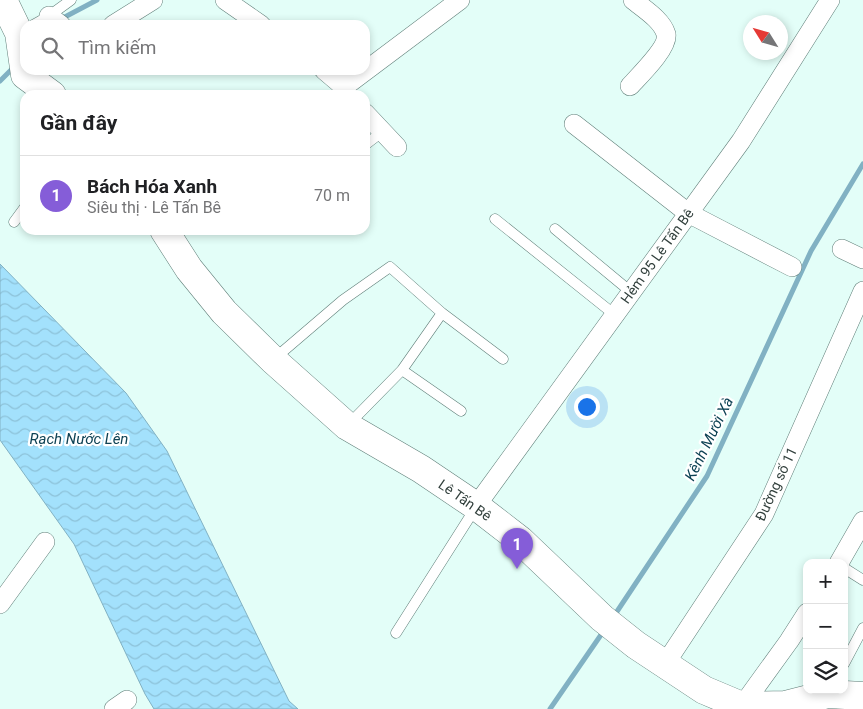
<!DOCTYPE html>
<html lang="vi">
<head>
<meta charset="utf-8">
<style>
  :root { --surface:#fff; --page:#f2f2f2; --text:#202124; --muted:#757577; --line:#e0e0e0; --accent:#855dd8 }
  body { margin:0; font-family:Roboto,sans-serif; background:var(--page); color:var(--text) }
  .controls { position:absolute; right:15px; bottom:15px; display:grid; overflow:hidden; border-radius:10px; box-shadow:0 2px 8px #0003 }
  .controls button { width:45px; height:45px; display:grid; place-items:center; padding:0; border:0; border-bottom:1px solid var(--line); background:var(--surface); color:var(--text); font:25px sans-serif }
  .compass { position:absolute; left:743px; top:15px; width:45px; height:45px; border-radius:50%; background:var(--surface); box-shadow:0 2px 8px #0003; rotate:307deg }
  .you { position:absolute; left:586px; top:406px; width:18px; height:18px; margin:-12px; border:4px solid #fff; border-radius:50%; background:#1a73e8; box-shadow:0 0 0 8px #1a73e833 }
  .badge { display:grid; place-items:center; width:32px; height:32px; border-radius:50%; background:var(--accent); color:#fff; font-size:16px; font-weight:700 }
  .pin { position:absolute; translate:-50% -41px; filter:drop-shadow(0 1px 2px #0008) }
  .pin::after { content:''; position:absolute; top:26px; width:18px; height:15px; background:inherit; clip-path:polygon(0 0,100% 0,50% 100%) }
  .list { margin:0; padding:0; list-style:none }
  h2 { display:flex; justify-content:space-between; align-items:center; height:65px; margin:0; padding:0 20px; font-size:21px }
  h2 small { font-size:16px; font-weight:400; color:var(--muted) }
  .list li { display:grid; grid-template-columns:32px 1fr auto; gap:15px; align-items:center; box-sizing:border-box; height:80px; padding:0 20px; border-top:1px solid var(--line) }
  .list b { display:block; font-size:19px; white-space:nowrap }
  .list p { margin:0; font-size:16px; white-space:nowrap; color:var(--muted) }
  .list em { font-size:16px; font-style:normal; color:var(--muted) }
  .icon { flex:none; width:28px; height:28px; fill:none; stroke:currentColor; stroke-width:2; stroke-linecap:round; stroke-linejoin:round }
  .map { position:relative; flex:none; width:863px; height:709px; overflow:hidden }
  .search { position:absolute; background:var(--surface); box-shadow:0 2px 8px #0003; left:20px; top:20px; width:350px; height:55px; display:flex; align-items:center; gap:12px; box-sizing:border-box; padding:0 18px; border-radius:15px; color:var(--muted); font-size:19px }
  .panel { position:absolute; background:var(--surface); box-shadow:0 2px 8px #0003; left:20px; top:90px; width:350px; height:145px; border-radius:15px }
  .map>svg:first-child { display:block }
  .water { fill:url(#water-waves); stroke:#81b1c3 }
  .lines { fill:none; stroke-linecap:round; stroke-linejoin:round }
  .stream { stroke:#81b1c3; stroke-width:5 }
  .lane-casing { stroke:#5f7e78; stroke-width:11 }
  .street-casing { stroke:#5f7e78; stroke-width:20 }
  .secondary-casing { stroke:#5f7e78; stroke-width:29 }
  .lane { stroke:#fff; stroke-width:10 }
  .street { stroke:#fff; stroke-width:19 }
  .secondary { stroke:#fff; stroke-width:28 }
  .labels { text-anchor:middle; stroke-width:4.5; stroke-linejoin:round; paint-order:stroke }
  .street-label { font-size:14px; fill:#32403d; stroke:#fff }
  .water-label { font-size:15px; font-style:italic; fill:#0e4254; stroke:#fff }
</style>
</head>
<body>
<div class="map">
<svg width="863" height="709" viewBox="0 0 863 709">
  <defs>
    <pattern id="water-waves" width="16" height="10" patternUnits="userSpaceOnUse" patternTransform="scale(1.25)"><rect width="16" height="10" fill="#a3e1fc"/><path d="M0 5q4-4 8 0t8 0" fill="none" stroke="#8dc2d9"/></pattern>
  </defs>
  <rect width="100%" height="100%" fill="#e3fef8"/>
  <path class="water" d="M 0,264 L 126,393 L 167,451 L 289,701 L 298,709 L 154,709 L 145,694 L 74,544 L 0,440 Z"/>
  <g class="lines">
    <path class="stream" d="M 61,19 L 97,0
      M 0,81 L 14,67
      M 614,616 L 707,476 L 811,251 L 863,164
      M 550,709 L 605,629"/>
    <g class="lane-casing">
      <path id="lane" d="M 33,25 L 49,16 L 71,0
        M 365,145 L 382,132
        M 495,219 L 615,315
        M 14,222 L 25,207
        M 555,229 L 631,292
        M 274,359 L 343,300 L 390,267 L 442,313 L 503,359
        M 402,370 L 461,411
        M 347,426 L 402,370 L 442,313
        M 844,568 L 863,580
        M 396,633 L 476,507
        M 844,664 L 863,628"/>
    </g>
    <g class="street-casing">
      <path id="street" d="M 225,0 L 261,25
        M 49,16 L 61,25
        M 113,25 L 153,0
        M 324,70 L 344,87 L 347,95
        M 630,86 C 639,76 669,47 666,34 C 662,20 644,9 633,0
        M 344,87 L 460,0
        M 365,113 L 397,147
        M 574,124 L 688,213 L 792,267
        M 842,249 L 863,259
        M 476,506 L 741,141 L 830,0
        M 839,563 L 863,521
        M 0,604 L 45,542
        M 665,664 L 764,514 L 863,291
        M 742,706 L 789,641 L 807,613
        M 114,709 L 127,700"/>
    </g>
    <g class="secondary-casing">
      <path id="secondary" d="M 3,0 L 19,33 L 25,75 L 52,95
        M 164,230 L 189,269 L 224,312 L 273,360 L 347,426 L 421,469 L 476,506 L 520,540 L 602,618 L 636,645 L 704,690 L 742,706 L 785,705 L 828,694 L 863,696"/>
    </g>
    <use href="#lane" class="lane"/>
    <use href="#street" class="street"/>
    <use href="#secondary" class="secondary"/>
  </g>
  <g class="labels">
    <g class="street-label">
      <text transform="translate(657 256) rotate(-54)" y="5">Hẻm 95 Lê Tấn Bê</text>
      <text transform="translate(776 484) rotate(-65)" y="5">Đường số 11</text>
      <text transform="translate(465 500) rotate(35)" y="5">Lê Tấn Bê</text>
    </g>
    <g class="water-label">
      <text x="79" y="444">Rạch Nước Lên</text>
      <text transform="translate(709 439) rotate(-64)" y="5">Kênh Mười Xà</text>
    </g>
  </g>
</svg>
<div class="controls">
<button>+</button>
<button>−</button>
<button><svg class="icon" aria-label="layers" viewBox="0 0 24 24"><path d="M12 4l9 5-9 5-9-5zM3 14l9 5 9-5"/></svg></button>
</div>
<svg class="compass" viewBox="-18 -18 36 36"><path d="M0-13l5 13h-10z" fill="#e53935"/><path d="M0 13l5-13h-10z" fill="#757577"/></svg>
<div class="you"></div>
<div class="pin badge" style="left:517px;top:569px">1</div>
<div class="search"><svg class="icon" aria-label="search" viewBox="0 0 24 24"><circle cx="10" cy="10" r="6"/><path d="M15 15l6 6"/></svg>Tìm kiếm</div>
<section class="panel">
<h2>Gần đây<small></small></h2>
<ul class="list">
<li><span class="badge">1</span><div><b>Bách Hóa Xanh</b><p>Siêu thị · Lê Tấn Bê</p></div><em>70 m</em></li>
</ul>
</section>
</div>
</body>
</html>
